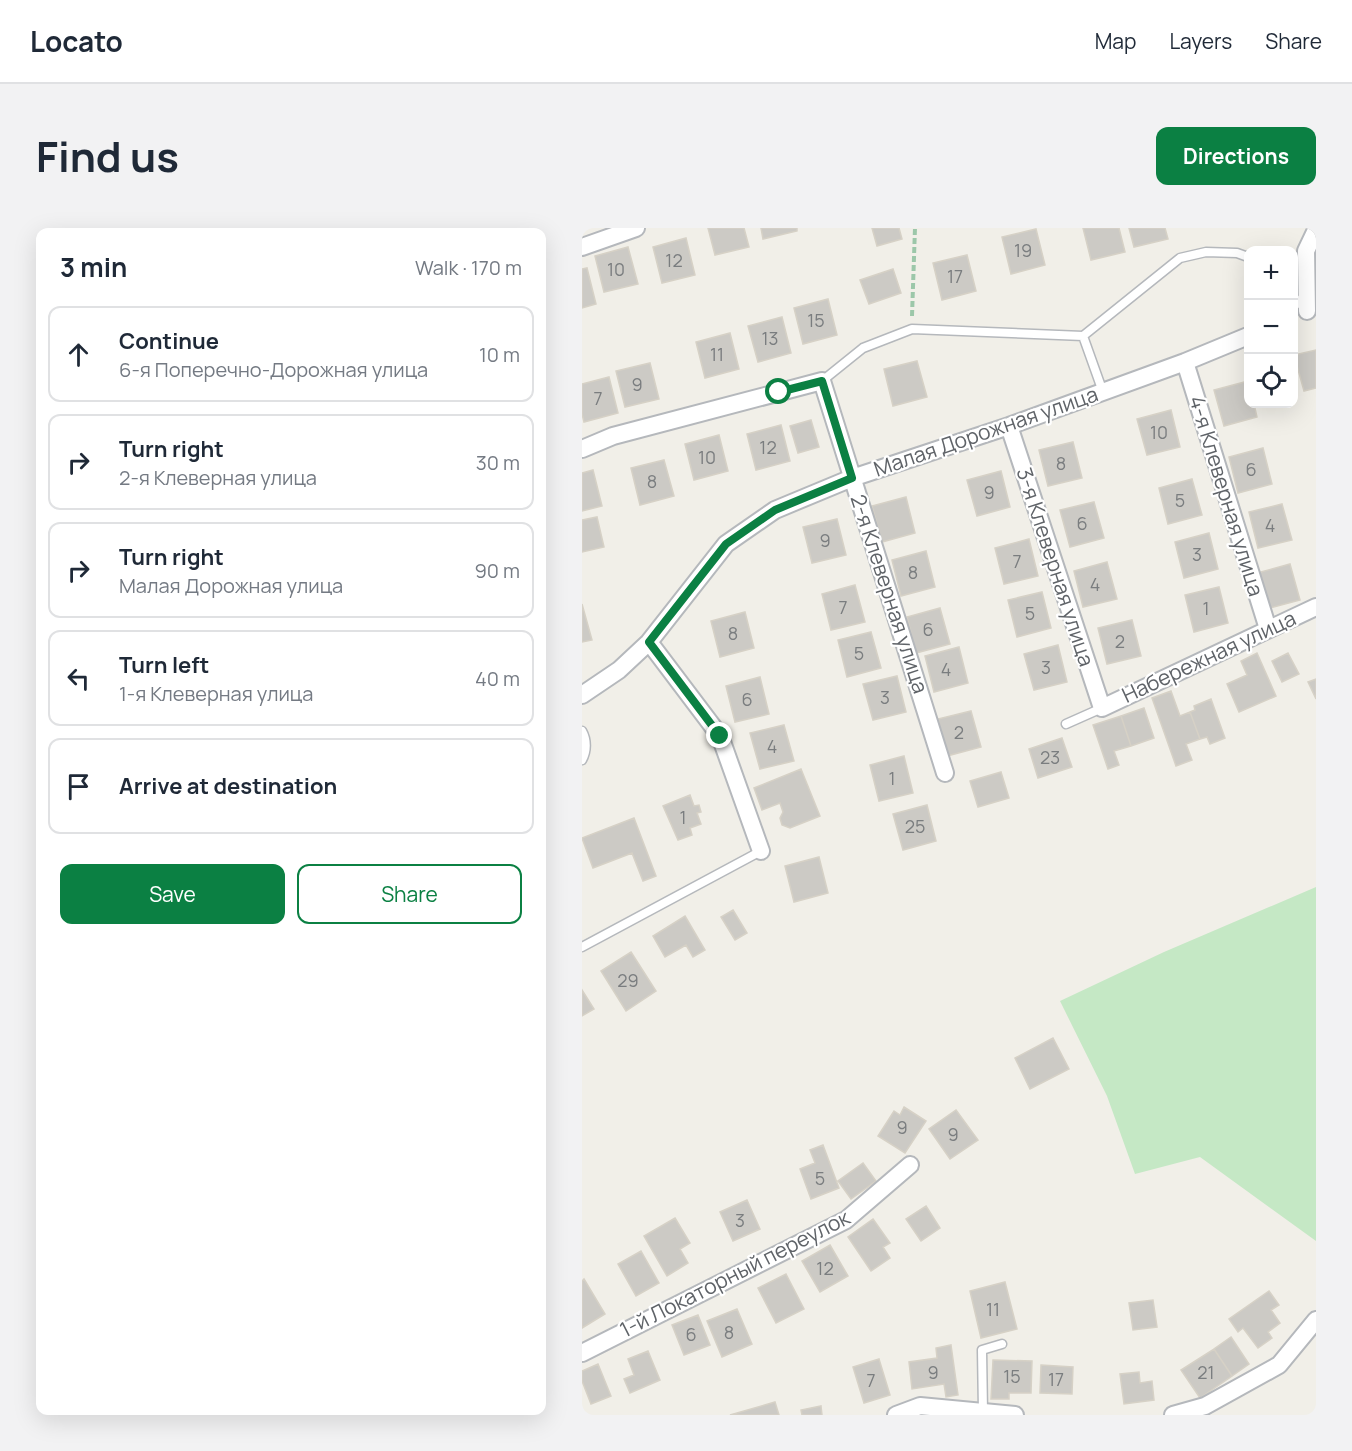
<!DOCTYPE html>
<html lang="en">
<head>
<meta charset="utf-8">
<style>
  :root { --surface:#fff; --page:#f2f2f3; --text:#1f2937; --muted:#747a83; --line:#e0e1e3; --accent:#0b8043 }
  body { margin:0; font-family:Manrope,sans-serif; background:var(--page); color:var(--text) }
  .controls { position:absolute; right:18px; top:18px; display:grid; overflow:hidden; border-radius:12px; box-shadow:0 6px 24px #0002 }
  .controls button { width:54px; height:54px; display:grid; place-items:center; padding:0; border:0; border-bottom:2px solid var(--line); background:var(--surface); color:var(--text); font:30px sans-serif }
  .stop { position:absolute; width:18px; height:18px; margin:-14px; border:4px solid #0b8043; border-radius:50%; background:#fff }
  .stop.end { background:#0b8043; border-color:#fff; box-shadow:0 2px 6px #0008 }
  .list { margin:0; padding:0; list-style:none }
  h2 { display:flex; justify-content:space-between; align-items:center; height:78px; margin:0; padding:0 24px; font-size:26px }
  h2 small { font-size:20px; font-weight:400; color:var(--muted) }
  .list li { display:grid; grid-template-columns:39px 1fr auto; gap:18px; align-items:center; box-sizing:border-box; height:96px; margin:0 12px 12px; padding:0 12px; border:2px solid var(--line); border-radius:12px }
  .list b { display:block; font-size:22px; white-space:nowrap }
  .list p { margin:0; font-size:20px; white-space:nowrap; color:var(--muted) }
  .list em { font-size:20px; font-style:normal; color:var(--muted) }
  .actions { display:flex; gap:12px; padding:18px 24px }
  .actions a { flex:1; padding:14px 0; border:2px solid var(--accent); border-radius:12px; text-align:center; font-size:21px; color:var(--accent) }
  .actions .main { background:var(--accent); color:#fff }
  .icon { flex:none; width:33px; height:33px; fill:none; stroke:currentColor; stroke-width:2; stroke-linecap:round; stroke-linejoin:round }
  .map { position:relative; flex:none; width:734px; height:1187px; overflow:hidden; border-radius:12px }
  header { display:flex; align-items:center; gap:36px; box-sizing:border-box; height:84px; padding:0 30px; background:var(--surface); border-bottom:2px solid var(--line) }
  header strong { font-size:28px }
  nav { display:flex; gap:33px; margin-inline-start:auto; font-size:21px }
  .intro { display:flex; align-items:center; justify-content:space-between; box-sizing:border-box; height:144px; padding:0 36px }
  h1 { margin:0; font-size:42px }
  .button { padding:15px 27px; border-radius:12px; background:var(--accent); color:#fff; font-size:21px; font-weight:700 }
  main { display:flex; gap:36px; padding:0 36px }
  aside { flex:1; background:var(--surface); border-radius:12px; box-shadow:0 6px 24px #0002 }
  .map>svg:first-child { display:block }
  .green { fill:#c5e8c5 }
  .building { fill:#cccac5; stroke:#d6d1c6; stroke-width:1.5 }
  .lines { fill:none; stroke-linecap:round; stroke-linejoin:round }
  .lane-casing { stroke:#b5b8bc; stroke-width:11 }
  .street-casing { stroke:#b5b8bc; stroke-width:20 }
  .path { stroke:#9cc7a9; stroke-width:4; stroke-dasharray:6 3; stroke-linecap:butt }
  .lane { stroke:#fff; stroke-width:8 }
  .street { stroke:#fff; stroke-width:16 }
  .route { stroke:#0b8043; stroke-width:8 }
  .labels { text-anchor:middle; stroke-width:4.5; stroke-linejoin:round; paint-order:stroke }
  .number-label { font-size:18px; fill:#7a7d7f }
  .street-label { font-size:21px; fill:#5f6368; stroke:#fff }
</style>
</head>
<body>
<header>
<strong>Locato</strong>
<nav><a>Map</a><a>Layers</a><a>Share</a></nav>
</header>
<div class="intro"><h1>Find us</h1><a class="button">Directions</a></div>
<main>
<aside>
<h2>3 min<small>Walk · 170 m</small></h2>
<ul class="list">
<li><svg class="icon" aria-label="ahead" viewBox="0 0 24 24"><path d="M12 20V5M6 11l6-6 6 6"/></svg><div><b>Continue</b><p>6-я Поперечно-Дорожная улица</p></div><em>10 m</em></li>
<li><svg class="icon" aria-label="right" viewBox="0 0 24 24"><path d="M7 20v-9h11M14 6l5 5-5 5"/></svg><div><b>Turn right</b><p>2-я Клеверная улица</p></div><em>30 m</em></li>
<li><svg class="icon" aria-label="right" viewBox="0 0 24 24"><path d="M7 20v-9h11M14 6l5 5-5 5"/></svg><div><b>Turn right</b><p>Малая Дорожная улица</p></div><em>90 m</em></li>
<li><svg class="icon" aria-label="left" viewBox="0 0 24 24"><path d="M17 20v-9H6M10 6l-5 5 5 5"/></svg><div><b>Turn left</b><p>1-я Клеверная улица</p></div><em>40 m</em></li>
<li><svg class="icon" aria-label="arrive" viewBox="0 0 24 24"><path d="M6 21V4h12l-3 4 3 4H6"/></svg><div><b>Arrive at destination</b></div></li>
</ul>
<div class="actions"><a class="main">Save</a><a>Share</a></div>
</aside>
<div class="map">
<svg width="734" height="1187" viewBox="0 0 734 1187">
  <rect width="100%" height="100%" fill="#f1efe8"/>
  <path class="green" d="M 734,659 L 734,1013 L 618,929 L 553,946 L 525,868 L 478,773 L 582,724 Z"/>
  <path class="building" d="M 126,0 L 162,0 L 167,19 L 133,27 Z
    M 179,0 L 215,0 L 215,3 L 181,11 Z
    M 290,0 L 317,0 L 320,11 L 295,18 Z
    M 501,0 L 537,0 L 543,24 L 509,32 Z
    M 547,0 L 583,0 L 586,11 L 552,19 Z
    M 454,1 L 463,37 L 429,46 L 420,9 Z
    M 104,10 L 113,47 L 80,55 L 71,19 Z
    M 46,19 L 56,56 L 22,64 L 13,28 Z
    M 385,27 L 394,63 L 360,72 L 351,35 Z
    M 5,40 L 14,76 L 0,80 L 0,41 Z
    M 311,41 L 319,65 L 287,76 L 278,52 Z
    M 246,71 L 255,107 L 221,116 L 212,80 Z
    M 200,89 L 209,125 L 176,134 L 166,98 Z
    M 148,105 L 157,141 L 123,150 L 114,114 Z
    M 734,122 L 734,160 L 722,163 L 712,127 Z
    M 335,133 L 345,169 L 311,178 L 302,141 Z
    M 68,135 L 77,171 L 43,179 L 34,143 Z
    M 27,149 L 36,185 L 2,194 L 0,186 L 0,156 Z
    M 666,153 L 666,176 L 672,176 L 675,189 L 642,198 L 632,162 Z
    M 589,182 L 598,219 L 565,227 L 555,191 Z
    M 229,192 L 237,219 L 216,225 L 208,198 Z
    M 199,197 L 208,233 L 174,242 L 165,206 Z
    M 137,207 L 146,243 L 112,252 L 103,216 Z
    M 491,214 L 500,250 L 466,258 L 457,222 Z
    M 681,220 L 690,256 L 656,265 L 647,229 Z
    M 82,232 L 92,268 L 58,277 L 49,240 Z
    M 11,242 L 20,278 L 0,283 L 0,245 Z
    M 419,243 L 428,279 L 395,288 L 385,252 Z
    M 610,251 L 620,287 L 586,296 L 577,260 Z
    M 324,269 L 333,305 L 300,314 L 290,278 Z
    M 512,274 L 522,310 L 488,319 L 478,282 Z
    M 700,276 L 710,312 L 676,320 L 667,284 Z
    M 15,289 L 22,319 L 0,324 L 0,292 Z
    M 255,291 L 264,327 L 230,335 L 221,299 Z
    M 627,305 L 636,341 L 602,350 L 593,314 Z
    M 447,311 L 456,348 L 422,356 L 413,320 Z
    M 344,323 L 353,359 L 319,368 L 310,332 Z
    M 525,334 L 535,371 L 501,379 L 492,343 Z
    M 708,336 L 718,372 L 684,381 L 675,345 Z
    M 273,357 L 283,394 L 249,402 L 240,366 Z
    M 637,359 L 646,395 L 612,404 L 603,367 Z
    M 460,364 L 469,400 L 435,409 L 426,372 Z
    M 0,376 L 10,412 L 0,414 Z
    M 358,380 L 368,416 L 334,425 L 325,389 Z
    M 163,384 L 172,420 L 138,429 L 129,393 Z
    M 550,392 L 559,428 L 525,436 L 516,400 Z
    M 289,404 L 299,440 L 265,449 L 256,412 Z
    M 476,417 L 485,454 L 452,462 L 442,426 Z
    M 377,419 L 386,455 L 352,464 L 343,428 Z
    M 675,425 L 694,468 L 657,484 L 645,456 L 665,447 L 659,433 Z
    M 706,425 L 717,446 L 700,454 L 690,433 Z
    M 315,448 L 324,484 L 291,492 L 281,456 Z
    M 178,449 L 187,486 L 153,494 L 144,458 Z
    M 734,451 L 734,471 L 726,454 Z
    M 589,463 L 598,488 L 608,484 L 618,511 L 604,516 L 610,532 L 594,538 L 570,470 Z
    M 629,471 L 643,510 L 628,516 L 625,509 L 618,511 L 608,484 L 613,482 L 612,478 Z
    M 562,480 L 572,510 L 549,518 L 539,488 Z
    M 389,483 L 399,519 L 365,528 L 356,491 Z
    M 539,488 L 549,518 L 532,523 L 537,537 L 526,541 L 511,497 Z
    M 202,497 L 212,533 L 178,541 L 168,505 Z
    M 480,510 L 490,539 L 456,550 L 447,521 Z
    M 322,528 L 331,565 L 297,573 L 288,537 Z
    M 219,541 L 238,588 L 208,600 L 200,597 L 198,590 L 201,584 L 198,575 L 180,582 L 172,560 Z
    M 419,544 L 427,570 L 396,579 L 388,553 Z
    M 108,567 L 112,578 L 117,577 L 119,584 L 115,585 L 119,596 L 108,600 L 110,607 L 96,612 L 81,578 Z
    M 345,577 L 354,613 L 321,622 L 311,586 Z
    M 52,590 L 74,648 L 61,653 L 50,625 L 11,640 L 0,610 Z
    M 237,629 L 246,665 L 212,674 L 203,638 Z
    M 151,682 L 165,705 L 153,712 L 139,689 Z
    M 103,688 L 123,722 L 111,729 L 104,717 L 83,729 L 71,708 Z
    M 49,724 L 74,763 L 44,783 L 19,743 Z
    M 0,762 L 12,781 L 0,788 Z
    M 471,810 L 487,841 L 448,861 L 433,830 Z
    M 322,879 L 344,893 L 323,925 L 296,908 L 312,883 L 318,887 Z
    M 374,882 L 396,912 L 368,931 L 347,901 Z
    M 241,917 L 257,960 L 229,971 L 218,941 L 233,935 L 228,922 Z
    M 281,935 L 294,953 L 269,971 L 256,953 Z
    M 165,972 L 178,1001 L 151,1013 L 138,984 Z
    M 344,978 L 358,1000 L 339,1013 L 324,991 Z
    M 93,990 L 108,1015 L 98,1021 L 106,1035 L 85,1048 L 62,1008 Z
    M 291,991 L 308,1015 L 301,1019 L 308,1030 L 289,1043 L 266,1009 Z
    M 248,1017 L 266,1048 L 238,1064 L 220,1033 Z
    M 59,1023 L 77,1055 L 54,1068 L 36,1036 Z
    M 204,1046 L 222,1081 L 194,1095 L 176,1060 Z
    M 2,1051 L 23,1086 L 0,1100 L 0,1053 Z
    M 423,1054 L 435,1101 L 399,1110 L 388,1063 Z
    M 687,1063 L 697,1077 L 689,1082 L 698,1095 L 686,1104 L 690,1110 L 676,1120 L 661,1100 L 656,1104 L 647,1091 Z
    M 571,1072 L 575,1099 L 551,1102 L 547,1075 Z
    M 155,1081 L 170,1116 L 140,1129 L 125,1093 Z
    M 116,1087 L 128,1117 L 102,1127 L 90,1097 Z
    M 649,1109 L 667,1136 L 650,1148 L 632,1121 Z
    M 369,1117 L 376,1167 L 364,1169 L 362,1156 L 330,1161 L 327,1134 L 355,1130 L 354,1120 Z
    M 632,1121 L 650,1148 L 618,1170 L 599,1142 Z
    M 66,1123 L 78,1152 L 48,1165 L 42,1151 L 52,1147 L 46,1131 Z
    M 297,1131 L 308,1167 L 282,1175 L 271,1139 Z
    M 411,1132 L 450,1133 L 449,1165 L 427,1165 L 427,1171 L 409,1171 Z
    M 16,1136 L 29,1168 L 9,1176 L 0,1153 L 0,1143 Z
    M 459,1137 L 491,1139 L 490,1166 L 458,1165 Z
    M 557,1144 L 558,1155 L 570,1153 L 572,1172 L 542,1176 L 538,1146 Z
    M 193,1174 L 197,1187 L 148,1187 Z
    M 239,1178 L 240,1187 L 220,1187 L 219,1182 Z"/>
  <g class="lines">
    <g class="lane-casing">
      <path id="lane" d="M 712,69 L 724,82
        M 501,108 L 521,164
        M 240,153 L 281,120 L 330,101 L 501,108 L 598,30 L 624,24 L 655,25 L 666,29
        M 484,496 L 520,480
        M 0,503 C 5,512 5,523 0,532
        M 0,719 L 179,623
        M 401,1184 L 400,1122 L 420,1116"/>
    </g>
    <g class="street-casing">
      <path id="street" d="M 0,19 L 54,0
        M 725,83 L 724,23 L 734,2
        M 603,134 L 686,401
        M 427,198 L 520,480 L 734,379
        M 0,221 L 31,208 L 240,153 L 363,545
        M 67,414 L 138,508 L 179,623
        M 0,467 L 37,442 L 67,414 L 144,316 L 193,282 L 270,250 L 427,198 L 603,134 L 666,108
        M 0,1125 L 264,992 L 328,937
        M 314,1187 L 338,1178 L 433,1187
        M 591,1187 L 623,1178 L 697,1137 L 734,1092"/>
    </g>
    <path class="path" d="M 330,88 L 333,0"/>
    <use href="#lane" class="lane"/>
    <use href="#street" class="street"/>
  </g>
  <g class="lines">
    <path class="route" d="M 138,508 L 67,414 L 144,316 L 193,282 L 270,250 L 240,153 L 197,164"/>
  </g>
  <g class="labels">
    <g class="number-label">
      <text x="441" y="29">19</text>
      <text x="92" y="39">12</text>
      <text x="34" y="48">10</text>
      <text x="373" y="55">17</text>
      <text x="234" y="99">15</text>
      <text x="188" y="117">13</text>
      <text x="135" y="133">11</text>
      <text x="55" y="163">9</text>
      <text x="16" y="177">7</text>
      <text x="577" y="211">10</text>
      <text x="186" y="226">12</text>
      <text x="125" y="236">10</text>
      <text x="479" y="242">8</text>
      <text x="669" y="248">6</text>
      <text x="70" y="260">8</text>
      <text x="407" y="271">9</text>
      <text x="598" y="279">5</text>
      <text x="500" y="302">6</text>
      <text x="688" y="304">4</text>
      <text x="243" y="319">9</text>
      <text x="615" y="333">3</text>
      <text x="435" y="340">7</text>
      <text x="331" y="351">8</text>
      <text x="513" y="363">4</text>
      <text x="261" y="386">7</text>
      <text x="624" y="387">1</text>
      <text x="448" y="392">5</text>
      <text x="346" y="408">6</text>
      <text x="151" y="412">8</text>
      <text x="538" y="420">2</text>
      <text x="277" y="432">5</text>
      <text x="464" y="446">3</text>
      <text x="364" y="448">4</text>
      <text x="303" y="476">3</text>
      <text x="165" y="478">6</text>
      <text x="377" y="511">2</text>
      <text x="190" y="525">4</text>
      <text x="468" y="536">23</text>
      <text x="310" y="557">1</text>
      <text x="101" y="596">1</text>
      <text x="333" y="605">25</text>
      <text x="46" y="759">29</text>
      <text x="320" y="906">9</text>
      <text x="371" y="913">9</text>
      <text x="238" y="957">5</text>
      <text x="158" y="999">3</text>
      <text x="243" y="1047">12</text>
      <text x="411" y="1088">11</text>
      <text x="147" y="1111">8</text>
      <text x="109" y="1113">6</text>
      <text x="351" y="1151">9</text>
      <text x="624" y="1151">21</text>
      <text x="430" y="1155">15</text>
      <text x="474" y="1158">17</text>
      <text x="289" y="1159">7</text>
    </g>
    <g class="street-label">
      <text transform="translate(404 204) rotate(-19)" y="7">Малая Дорожная улица</text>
      <text transform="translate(644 268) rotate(73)" y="7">4-я Клеверная улица</text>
      <text transform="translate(473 339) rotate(72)" y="7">3-я Клеверная улица</text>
      <text transform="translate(307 366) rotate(72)" y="7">2-я Клеверная улица</text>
      <text transform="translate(627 429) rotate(-25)" y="7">Набережная улица</text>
      <text transform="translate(153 1046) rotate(-27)" y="7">1-й Локаторный переулок</text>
    </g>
  </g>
</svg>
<div class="controls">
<button>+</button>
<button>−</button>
<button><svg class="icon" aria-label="locate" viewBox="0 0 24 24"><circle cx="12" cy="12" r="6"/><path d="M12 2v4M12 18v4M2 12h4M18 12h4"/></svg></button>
</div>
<div class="stop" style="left:197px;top:164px"></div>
<div class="stop end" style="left:138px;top:508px"></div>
</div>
</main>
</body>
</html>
